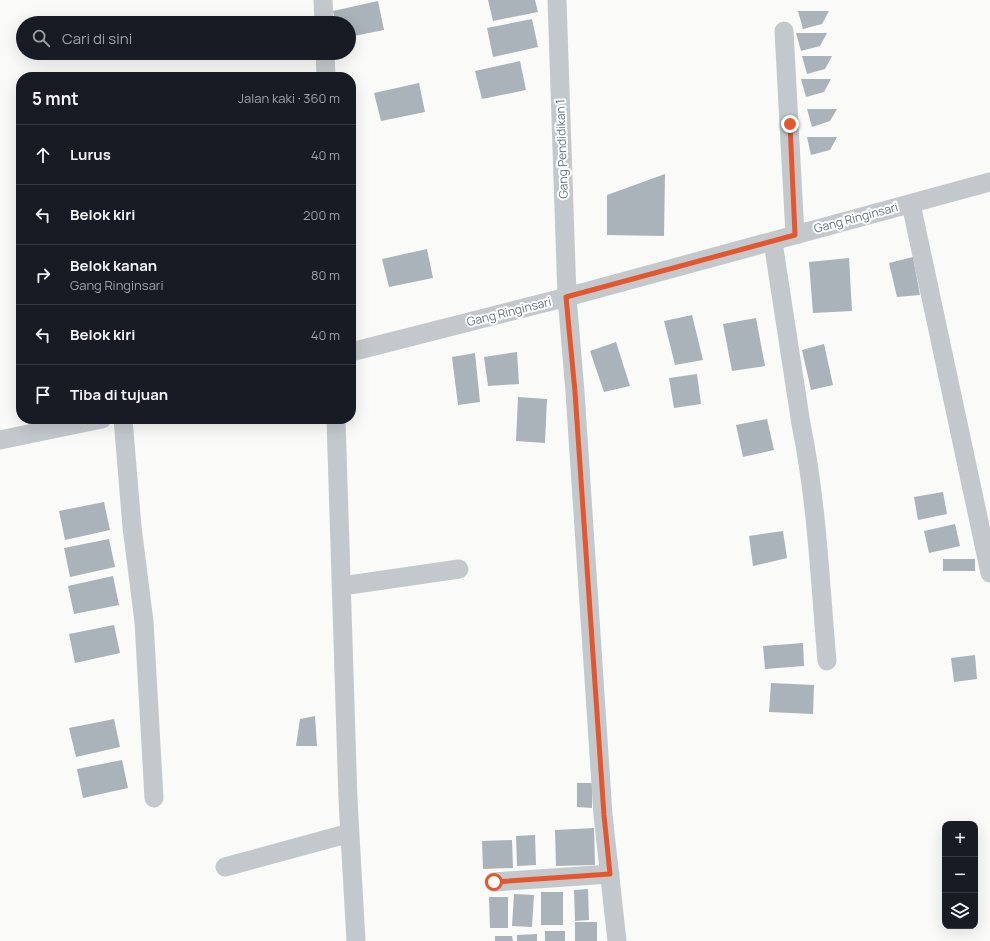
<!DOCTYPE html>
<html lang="id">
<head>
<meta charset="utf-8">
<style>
  :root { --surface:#171b24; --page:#20242c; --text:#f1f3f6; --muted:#9ea1a6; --line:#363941 }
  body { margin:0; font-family:Manrope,sans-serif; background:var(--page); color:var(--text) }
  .controls { position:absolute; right:12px; bottom:12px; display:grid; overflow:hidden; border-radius:8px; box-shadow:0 4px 16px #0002 }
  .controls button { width:36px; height:36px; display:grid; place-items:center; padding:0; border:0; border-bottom:1px solid var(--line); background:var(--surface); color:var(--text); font:20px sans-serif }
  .stop { position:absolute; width:12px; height:12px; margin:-9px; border:3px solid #e4572e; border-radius:50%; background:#fff }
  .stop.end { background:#e4572e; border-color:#fff; box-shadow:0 1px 4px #0008 }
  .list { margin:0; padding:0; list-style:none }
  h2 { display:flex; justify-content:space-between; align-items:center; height:52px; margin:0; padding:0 16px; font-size:17px }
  h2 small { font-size:13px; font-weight:400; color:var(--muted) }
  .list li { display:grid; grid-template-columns:26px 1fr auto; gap:12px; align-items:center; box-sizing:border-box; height:60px; padding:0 16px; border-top:1px solid var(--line) }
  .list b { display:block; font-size:15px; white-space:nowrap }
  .list p { margin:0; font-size:13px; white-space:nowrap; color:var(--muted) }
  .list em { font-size:13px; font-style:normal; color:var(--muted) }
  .icon { flex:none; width:22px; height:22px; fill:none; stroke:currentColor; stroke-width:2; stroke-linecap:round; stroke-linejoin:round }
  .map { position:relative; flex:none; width:990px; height:941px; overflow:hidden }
  .search { position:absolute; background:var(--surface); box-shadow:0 4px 16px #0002; left:16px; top:16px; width:340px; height:44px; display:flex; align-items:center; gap:10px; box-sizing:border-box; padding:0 14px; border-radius:22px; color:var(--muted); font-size:15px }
  .panel { position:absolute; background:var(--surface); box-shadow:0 4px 16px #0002; left:16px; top:72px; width:340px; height:352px; border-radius:16px }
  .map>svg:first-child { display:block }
  .building { fill:#aab3b9 }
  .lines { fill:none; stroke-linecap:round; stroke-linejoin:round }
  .street { stroke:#c3c8cc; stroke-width:19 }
  .route { stroke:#e4572e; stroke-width:5 }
  .labels { text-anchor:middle; stroke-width:4; stroke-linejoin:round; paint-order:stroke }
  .street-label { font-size:12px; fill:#657683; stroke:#fff }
</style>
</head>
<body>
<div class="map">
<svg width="990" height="941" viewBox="0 0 990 941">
  <rect width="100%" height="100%" fill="#fafaf8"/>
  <path class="building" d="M 488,0 L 535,0 L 538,12 L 493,21 Z
    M 378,1 L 384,30 L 349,37 L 349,23 L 336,23 L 333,11 Z
    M 798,11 L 829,11 L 822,24 L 803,29 Z
    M 532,19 L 538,47 L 493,57 L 487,28 Z
    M 796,33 L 827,33 L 820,46 L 801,51 Z
    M 802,56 L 832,56 L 825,69 L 807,74 Z
    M 520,61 L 526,90 L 482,99 L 475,71 Z
    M 801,79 L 831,79 L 824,92 L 806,97 Z
    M 419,83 L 425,112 L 381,121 L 374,93 Z
    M 807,109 L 837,109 L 830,121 L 812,127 Z
    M 807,137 L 837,137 L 830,150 L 811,155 Z
    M 665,174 L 664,236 L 607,235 L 607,195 Z
    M 427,249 L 433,278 L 389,287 L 382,259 Z
    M 913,257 L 920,295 L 897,297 L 889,263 Z
    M 849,258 L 852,311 L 813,313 L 809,262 Z
    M 692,315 L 703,360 L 675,365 L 664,321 Z
    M 756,318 L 765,366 L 732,371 L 723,324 Z
    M 616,342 L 630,386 L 604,392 L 590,351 Z
    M 824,344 L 833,385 L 811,390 L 802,350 Z
    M 517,352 L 519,384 L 488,386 L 484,357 Z
    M 475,353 L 480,402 L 458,405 L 452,357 Z
    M 697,374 L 701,404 L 674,408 L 669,378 Z
    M 21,384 L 21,408 L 20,408 L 16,385 Z
    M 518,397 L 547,399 L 545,443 L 516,441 Z
    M 767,419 L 774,450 L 743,457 L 736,425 Z
    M 943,492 L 947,514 L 918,520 L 914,497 Z
    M 104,502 L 110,530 L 65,540 L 59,511 Z
    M 955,524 L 960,546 L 929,553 L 924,531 Z
    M 783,531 L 787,558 L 753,566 L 749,536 Z
    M 109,539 L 115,567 L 70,577 L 64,548 Z
    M 943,559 L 975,559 L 975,571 L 943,571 Z
    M 113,576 L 119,605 L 74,614 L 68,586 Z
    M 114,625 L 120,653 L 75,663 L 69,634 Z
    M 803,643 L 804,666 L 765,669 L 763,646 Z
    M 975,655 L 977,679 L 954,682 L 951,658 Z
    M 771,683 L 814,685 L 813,714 L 769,712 Z
    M 315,716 L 317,746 L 296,746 L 300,719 Z
    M 114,719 L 120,747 L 76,757 L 69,728 Z
    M 122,760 L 128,788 L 83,798 L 77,769 Z
    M 577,783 L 592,783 L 592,808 L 577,807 Z
    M 594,828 L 595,865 L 556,866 L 555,830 Z
    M 535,835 L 536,865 L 517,866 L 516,836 Z
    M 512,840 L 513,868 L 483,869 L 482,841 Z
    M 588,889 L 589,920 L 575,921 L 574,890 Z
    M 541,892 L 563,892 L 563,925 L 541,925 Z
    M 514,894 L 534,895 L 532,927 L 512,926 Z
    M 489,897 L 508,897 L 508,928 L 490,928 Z
    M 575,922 L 597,922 L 597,941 L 575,941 Z
    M 545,931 L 565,931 L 565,941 L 545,941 Z
    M 537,934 L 537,941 L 517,941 L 517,935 Z
    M 495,936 L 512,936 L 513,941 L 495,941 Z"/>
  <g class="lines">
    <path class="street" d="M 323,0 L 324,23
      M 557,0 L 567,297 L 575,392 L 603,815 L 617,941
      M 784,31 L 795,235
      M 325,53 L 326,77
      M 911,204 L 990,573
      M 773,242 L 801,424 C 817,502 820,582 827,661
      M 351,352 L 567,297 L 990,182
      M 123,419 L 132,527 L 144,622 L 154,798
      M 336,419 L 348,800 L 356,941
      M 0,440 L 102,419
      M 342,586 L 459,569
      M 225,867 L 350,833
      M 494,882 L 610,874"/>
  </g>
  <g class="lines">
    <path class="route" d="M 494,882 L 610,874 L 604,815 L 575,392 L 566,297 L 795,235 L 790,124"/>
  </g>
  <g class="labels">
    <g class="street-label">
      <text transform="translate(562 149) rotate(-92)" y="4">Gang Pendidikan 1</text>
      <text transform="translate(856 218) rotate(-15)" y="4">Gang Ringinsari</text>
      <text transform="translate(509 312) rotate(-14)" y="4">Gang Ringinsari</text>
    </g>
  </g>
</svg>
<div class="controls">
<button>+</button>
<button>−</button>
<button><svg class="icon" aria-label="layers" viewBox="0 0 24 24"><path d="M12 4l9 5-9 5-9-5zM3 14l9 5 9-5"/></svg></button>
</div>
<div class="stop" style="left:494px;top:882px"></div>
<div class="stop end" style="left:790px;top:124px"></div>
<div class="search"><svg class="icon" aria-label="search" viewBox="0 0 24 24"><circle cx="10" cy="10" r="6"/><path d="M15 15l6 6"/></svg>Cari di sini</div>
<section class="panel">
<h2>5 mnt<small>Jalan kaki · 360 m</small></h2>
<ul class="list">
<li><svg class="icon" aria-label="ahead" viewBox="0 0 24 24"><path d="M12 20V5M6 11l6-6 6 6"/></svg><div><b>Lurus</b></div><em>40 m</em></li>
<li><svg class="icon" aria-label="left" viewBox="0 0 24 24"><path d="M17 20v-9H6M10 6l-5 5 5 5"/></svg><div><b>Belok kiri</b></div><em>200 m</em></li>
<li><svg class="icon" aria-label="right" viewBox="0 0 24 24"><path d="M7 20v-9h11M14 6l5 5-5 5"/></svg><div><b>Belok kanan</b><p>Gang Ringinsari</p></div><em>80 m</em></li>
<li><svg class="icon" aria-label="left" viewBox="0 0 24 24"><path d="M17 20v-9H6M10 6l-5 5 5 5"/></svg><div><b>Belok kiri</b></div><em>40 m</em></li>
<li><svg class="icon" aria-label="arrive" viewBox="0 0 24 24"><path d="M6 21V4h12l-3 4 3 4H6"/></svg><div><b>Tiba di tujuan</b></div></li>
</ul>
</section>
</div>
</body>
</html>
